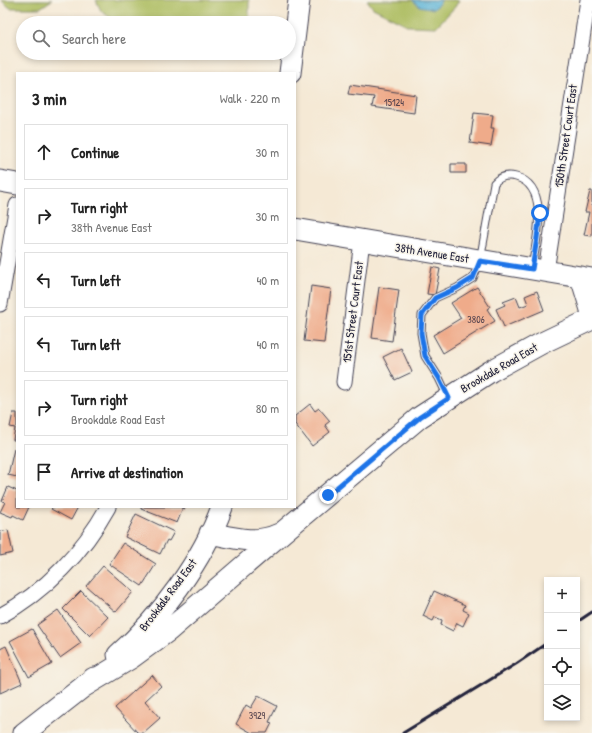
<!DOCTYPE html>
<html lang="en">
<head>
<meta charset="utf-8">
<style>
  :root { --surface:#fff; --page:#f6f6f6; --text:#222; --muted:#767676; --line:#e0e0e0 }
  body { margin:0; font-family:"Patrick Hand",sans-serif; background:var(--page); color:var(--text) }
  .controls { position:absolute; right:12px; bottom:12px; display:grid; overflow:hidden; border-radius:0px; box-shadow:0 2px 6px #0003 }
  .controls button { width:36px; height:36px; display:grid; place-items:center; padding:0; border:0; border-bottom:1px solid var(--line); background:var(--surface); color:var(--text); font:20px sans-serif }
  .stop { position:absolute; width:12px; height:12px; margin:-9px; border:3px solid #1a73e8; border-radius:50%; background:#fff }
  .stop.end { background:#1a73e8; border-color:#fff; box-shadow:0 1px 4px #0008 }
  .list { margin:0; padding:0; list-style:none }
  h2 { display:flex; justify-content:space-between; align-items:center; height:52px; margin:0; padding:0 16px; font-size:17px }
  h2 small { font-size:13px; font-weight:400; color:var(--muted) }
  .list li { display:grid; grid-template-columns:26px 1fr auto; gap:12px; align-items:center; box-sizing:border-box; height:56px; margin:0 8px 8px; padding:0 8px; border:1px solid var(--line); border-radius:0px }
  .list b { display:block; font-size:15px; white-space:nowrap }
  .list p { margin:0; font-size:13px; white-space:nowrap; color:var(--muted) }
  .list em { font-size:13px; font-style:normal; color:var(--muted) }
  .icon { flex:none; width:22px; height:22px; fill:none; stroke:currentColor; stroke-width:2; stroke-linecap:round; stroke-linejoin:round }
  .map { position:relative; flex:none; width:592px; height:733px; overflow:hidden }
  .search { position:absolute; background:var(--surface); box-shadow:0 2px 6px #0003; left:16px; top:16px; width:280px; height:44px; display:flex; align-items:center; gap:10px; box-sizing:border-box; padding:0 14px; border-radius:22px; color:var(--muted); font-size:15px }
  .panel { position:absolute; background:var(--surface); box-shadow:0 2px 6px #0003; left:16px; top:72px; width:280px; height:436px; border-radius:0px }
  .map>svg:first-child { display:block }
  .green { fill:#acbc5f; stroke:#676f4d }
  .water { fill:#57b1d5; stroke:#3c6a88 }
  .building { fill:#efab8a }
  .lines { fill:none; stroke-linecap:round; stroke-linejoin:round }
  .lane-casing { stroke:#424052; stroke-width:9 }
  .street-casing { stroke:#424052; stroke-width:17 }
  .secondary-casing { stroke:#424052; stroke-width:23 }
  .lane { stroke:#fff; stroke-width:7 }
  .street { stroke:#fff; stroke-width:15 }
  .secondary { stroke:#fff; stroke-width:21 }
  .rail { stroke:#22223b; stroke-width:3 }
  .route { stroke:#1a73e8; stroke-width:5 }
  .labels { text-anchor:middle; stroke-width:3; stroke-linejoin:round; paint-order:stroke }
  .number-label { font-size:10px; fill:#55444f }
  .street-label { font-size:12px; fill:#22223b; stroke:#f7f3e8 }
</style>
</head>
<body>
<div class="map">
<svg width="592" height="733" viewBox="0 0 592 733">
  <rect width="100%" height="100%" fill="#f7f3e8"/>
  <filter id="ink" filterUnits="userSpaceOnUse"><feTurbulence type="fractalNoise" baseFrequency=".025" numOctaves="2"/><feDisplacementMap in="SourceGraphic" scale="8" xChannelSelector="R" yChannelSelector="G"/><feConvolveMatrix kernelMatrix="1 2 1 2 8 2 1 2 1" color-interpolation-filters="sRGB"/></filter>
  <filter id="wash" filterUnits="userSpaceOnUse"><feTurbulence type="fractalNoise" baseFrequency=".012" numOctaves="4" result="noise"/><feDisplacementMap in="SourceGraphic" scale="16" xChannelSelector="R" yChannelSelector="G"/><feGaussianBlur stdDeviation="0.9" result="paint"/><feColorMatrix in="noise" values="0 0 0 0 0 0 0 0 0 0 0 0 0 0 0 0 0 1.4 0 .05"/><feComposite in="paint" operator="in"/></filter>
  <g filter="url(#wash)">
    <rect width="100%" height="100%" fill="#f5e9d5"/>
    <path class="green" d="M 1,0 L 52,0 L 40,8 L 10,8 Z
      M 96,0 L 249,0 L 249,16 L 243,23 L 118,23 L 101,11 Z
      M 367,0 L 459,0 L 455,7 L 436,27 L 409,26 L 373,8 Z"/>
    <path class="water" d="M 412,0 L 442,0 L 434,9 L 419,6 Z"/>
    <g id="blocks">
      <path class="building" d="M 350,85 L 416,95 L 414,113 L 372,107 L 374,97 L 348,94 Z
        M 474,113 L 493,115 L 491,128 L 494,128 L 491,146 L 470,143 Z
        M 451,164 L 466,164 L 466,173 L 451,173 Z
        M 590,191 L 592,191 L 592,236 L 584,235 L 589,212 L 585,212 Z
        M 432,267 L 440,269 L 435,295 L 427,294 Z
        M 311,286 L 331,289 L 324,343 L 304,341 Z
        M 379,287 L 399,290 L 392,341 L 372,338 Z
        M 477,287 L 490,307 L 487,309 L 495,321 L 443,353 L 433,335 L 461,318 L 451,303 Z
        M 537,291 L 544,310 L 504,327 L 496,309 L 505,305 L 503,302 L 516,297 L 520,307 L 528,304 L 525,296 Z
        M 401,348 L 412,372 L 395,380 L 383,357 Z
        M 310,404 L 315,411 L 319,408 L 330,421 L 325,425 L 330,432 L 312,446 L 295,424 L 295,416 Z
        M 13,413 L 17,413 L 17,440 L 13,440 L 15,428 L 10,427 Z
        M 14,449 L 17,449 L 17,477 L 8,475 Z
        M 8,487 L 17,491 L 17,507 L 29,507 L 23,520 L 13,515 L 12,517 L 0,512 L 5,502 L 2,501 Z
        M 53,507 L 78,507 L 71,520 L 51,509 Z
        M 141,507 L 186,507 L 185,509 L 183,508 L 177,523 L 141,509 Z
        M 136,514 L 174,532 L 169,541 L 167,540 L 160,554 L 125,537 Z
        M 8,530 L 13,553 L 0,556 L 0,532 Z
        M 123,543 L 156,564 L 142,586 L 109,564 Z
        M 103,566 L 133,592 L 116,612 L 86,586 Z
        M 81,591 L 108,617 L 90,636 L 63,609 Z
        M 434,591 L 465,605 L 463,610 L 469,613 L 463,626 L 457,623 L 453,631 L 441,625 L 442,620 L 435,617 L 433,621 L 423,616 Z
        M 58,610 L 81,643 L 60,658 L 37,625 Z
        M 32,629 L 52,664 L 29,677 L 10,641 Z
        M 6,646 L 22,683 L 0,693 L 0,649 Z
        M 152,675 L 161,686 L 145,701 L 160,718 L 143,733 L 138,733 L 115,708 Z
        M 258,696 L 277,706 L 269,722 L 272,723 L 267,733 L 252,733 L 236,724 L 246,705 L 251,708 Z"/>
    </g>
  </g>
  <g filter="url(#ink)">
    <use href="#blocks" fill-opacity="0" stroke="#424052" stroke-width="1"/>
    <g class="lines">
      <g class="lane-casing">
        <path id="lane" d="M 448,397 L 439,378 L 425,356 L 421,333 L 422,315 L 435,298 L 457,288 L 473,278 L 480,261 L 494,183 C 500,176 508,175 516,177 C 551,186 536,243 532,267"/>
      </g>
      <g class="street-casing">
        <path id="street" d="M 546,271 L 588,0
          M 0,304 L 17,205
          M 344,382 L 362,241
          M 0,616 C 45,592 83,552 108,507"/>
      </g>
      <g class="secondary-casing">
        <path id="secondary" d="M 290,73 L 299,0
          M 0,181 L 17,184
          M 295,229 L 592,279
          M 581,277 L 592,313
          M 210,533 C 234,538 256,545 279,534
          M 118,655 C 160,618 203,560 222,507
          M 83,687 L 131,658 L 168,631 L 283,532 L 420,417 L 491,371 L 542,343 L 592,319
          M 24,733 L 83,687 L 94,678"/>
      </g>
      <use href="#lane" class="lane"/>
      <use href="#street" class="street"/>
      <use href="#secondary" class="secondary"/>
      <path class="rail" d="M 577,622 L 592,612
        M 403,733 L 516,664 L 547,643"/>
    </g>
  </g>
  <g class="lines" filter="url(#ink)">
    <path class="route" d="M 328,495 L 420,417 L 449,398 L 439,378 L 425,356 L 421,333 L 422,315 L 435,298 L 457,288 L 473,278 L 480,261 L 532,269 L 537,238 L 540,213"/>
  </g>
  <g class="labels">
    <g class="number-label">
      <text x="394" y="106">15124</text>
      <text x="476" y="323">3806</text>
      <text x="257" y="719">3929</text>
    </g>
    <g class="street-label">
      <text transform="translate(566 136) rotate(-82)" y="4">150th Street Court East</text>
      <text transform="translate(432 253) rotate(9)" y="4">38th Avenue East</text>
      <text transform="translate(353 312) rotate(-83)" y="4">151st Street Court East</text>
      <text transform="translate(499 368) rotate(-30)" y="4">Brookdale Road East</text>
      <text transform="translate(168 595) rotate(-53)" y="4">Brookdale Road East</text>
    </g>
  </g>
</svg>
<div class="controls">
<button>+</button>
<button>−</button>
<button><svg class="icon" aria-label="locate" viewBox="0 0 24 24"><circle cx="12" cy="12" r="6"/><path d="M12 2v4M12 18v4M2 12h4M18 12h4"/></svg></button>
<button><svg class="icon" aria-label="layers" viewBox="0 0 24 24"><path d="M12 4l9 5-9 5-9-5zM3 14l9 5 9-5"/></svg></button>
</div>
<div class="stop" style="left:540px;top:213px"></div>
<div class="stop end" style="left:328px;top:495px"></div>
<div class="search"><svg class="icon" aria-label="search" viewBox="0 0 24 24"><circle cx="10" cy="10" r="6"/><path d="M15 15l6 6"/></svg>Search here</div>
<section class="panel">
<h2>3 min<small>Walk · 220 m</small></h2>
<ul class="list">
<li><svg class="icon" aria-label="ahead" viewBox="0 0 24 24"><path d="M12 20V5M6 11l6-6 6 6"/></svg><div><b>Continue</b></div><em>30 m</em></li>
<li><svg class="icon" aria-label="right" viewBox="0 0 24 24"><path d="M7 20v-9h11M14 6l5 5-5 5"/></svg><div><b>Turn right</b><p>38th Avenue East</p></div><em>30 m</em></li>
<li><svg class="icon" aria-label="left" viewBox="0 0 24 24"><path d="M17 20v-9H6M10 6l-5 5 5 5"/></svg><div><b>Turn left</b></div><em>40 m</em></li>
<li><svg class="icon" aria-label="left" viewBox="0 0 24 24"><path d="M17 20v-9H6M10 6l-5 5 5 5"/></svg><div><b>Turn left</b></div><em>40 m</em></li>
<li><svg class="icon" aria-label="right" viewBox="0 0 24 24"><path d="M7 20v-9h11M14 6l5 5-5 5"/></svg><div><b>Turn right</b><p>Brookdale Road East</p></div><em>80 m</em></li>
<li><svg class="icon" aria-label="arrive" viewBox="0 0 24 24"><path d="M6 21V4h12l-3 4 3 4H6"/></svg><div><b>Arrive at destination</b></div></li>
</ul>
</section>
</div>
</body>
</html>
